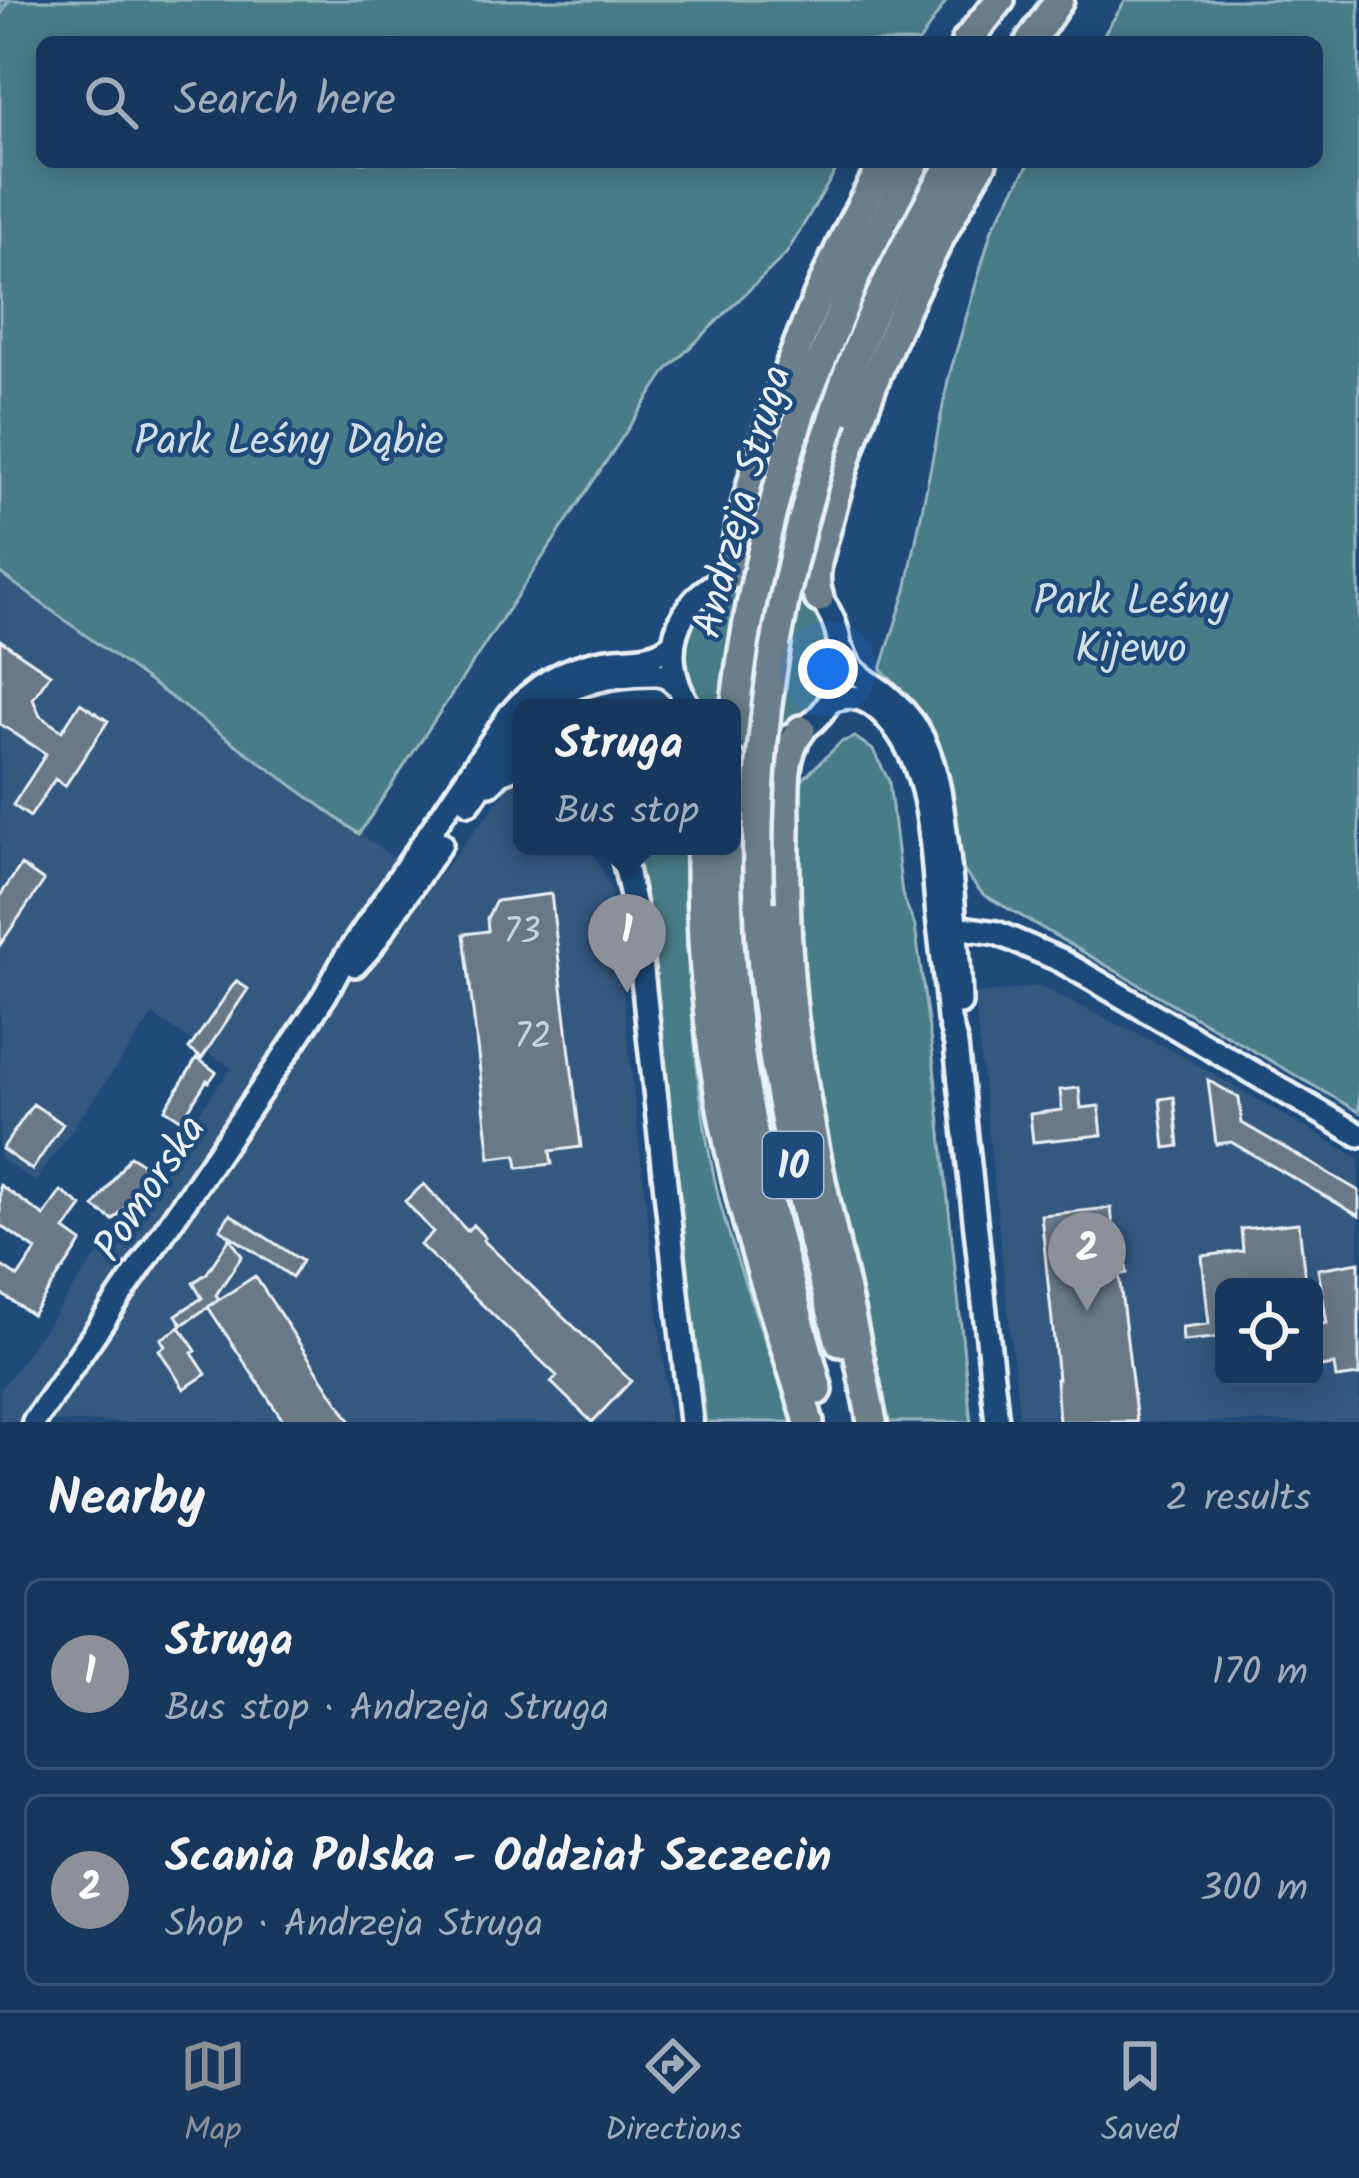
<!DOCTYPE html>
<html lang="en">
<head>
<meta charset="utf-8">
<style>
  :root { --surface:#17385c; --page:#244365; --text:#f1f3f6; --muted:#9eacbb; --line:#365272; --accent:#8c9099 }
  body { margin:0; font-family:Kalam,sans-serif; background:var(--page); color:var(--text) }
  .controls { position:absolute; right:36px; bottom:36px; display:grid; overflow:hidden; border-radius:18px; box-shadow:0 6px 30px #0003 }
  .controls button { width:108px; height:108px; display:grid; place-items:center; padding:0; border:0; border-bottom:3px solid var(--line); background:var(--surface); color:var(--text); font:60px sans-serif }
  .you { position:absolute; left:828px; top:669px; width:42px; height:42px; margin:-30px; border:9px solid #fff; border-radius:50%; background:#1a73e8; box-shadow:0 0 0 18px #1a73e833 }
  .badge { display:grid; place-items:center; width:78px; height:78px; border-radius:50%; background:var(--accent); color:#fff; font-size:39px; font-weight:700 }
  .pin { position:absolute; translate:-50% -99px; filter:drop-shadow(0 3px 6px #0008) }
  .pin::after { content:''; position:absolute; top:63px; width:42px; height:36px; background:inherit; clip-path:polygon(0 0,100% 0,50% 100%) }
  .popup { position:absolute; left:513px; top:699px; width:228px; height:156px; box-sizing:border-box; display:grid; place-content:center; border-radius:18px; background:var(--surface); filter:drop-shadow(0 3px 9px #0005); font-size:39px; white-space:nowrap; color:var(--muted) }
  .popup b { font-size:45px; color:var(--text) }
  .popup::after { content:''; position:absolute; left:50%; top:100%; margin-left:-24px; border:24px solid transparent; border-top-color:var(--surface) }
  .list { margin:0; padding:0; list-style:none }
  h2 { display:flex; justify-content:space-between; align-items:center; height:156px; margin:0; padding:0 48px; font-size:51px }
  h2 small { font-size:39px; font-weight:400; color:var(--muted) }
  .list li { display:grid; grid-template-columns:78px 1fr auto; gap:36px; align-items:center; box-sizing:border-box; height:192px; margin:0 24px 24px; padding:0 24px; border:3px solid var(--line); border-radius:18px }
  .list b { display:block; font-size:45px; white-space:nowrap }
  .list p { margin:0; font-size:39px; white-space:nowrap; color:var(--muted) }
  .list em { font-size:39px; font-style:normal; color:var(--muted) }
  .icon { flex:none; width:66px; height:66px; fill:none; stroke:currentColor; stroke-width:2; stroke-linecap:round; stroke-linejoin:round }
  .map { position:relative; flex:none; width:1359px; height:1422px; overflow:hidden }
  .search { position:absolute; background:var(--surface); box-shadow:0 6px 30px #0003; left:36px; right:36px; top:36px; height:132px; display:flex; align-items:center; gap:30px; box-sizing:border-box; padding:0 42px; border-radius:18px; color:var(--muted); font-size:45px }
  .sheet { height:588px; background:var(--surface) }
  nav { display:flex; justify-content:space-around; align-items:center; box-sizing:border-box; height:168px; border-top:3px solid var(--line); background:var(--surface); font-size:33px; color:var(--muted) }
  nav a { display:grid; justify-items:center; gap:6px }
  nav .on { color:var(--accent) }
  .map>svg:first-child { display:block }
  .built { fill:#36587e; fill-rule:evenodd }
  .green { fill:#497c89; stroke:#98b6c0; stroke-width:3 }
  .lines { fill:none; stroke-linecap:round; stroke-linejoin:round }
  .stream { stroke:#84a7c2; stroke-width:4.5 }
  .building { fill:#6a7888; stroke:#e8f1f8; stroke-width:3 }
  .minor-casing { stroke:#e8f1f8; stroke-width:30 }
  .major-casing { stroke:#e8f1f8; stroke-width:36 }
  .minor { stroke:#1f4a7a; stroke-width:21 }
  .major { stroke:#6b7e8b; stroke-width:27 }
  .major-bridge-casing { stroke:#e8f1f8; stroke-width:36; stroke-linecap:butt }
  .major-bridge { stroke:#6b7e8b; stroke-width:27 }
  .labels { text-anchor:middle; stroke-width:9; stroke-linejoin:round; paint-order:stroke }
  .number-label { font-size:36px; fill:#c8d3dc }
  .shield { fill:#1f4a7a; stroke:#acbfd2; stroke-width:3 }
  .shield-label { font-size:39px; font-weight:bold; fill:#e8f1f8 }
  .park-label { font-size:42px; fill:#d0dfe7; stroke:#1f4a7a }
  .street-label { font-size:42px; fill:#e8f1f8; stroke:#1f4a7a }
</style>
</head>
<body>
<div class="map">
<svg width="1359" height="1422" viewBox="0 0 1359 1422">
  <rect width="100%" height="100%" fill="#1f4a7a"/>
  <filter id="ink" filterUnits="userSpaceOnUse"><feTurbulence type="fractalNoise" baseFrequency=".00833" numOctaves="2"/><feDisplacementMap in="SourceGraphic" scale="24" xChannelSelector="R" yChannelSelector="G"/><feConvolveMatrix kernelMatrix="1 2 1 2 8 2 1 2 1" color-interpolation-filters="sRGB"/></filter>
  <g filter="url(#ink)">
    <path class="built" d="M 0,573 L 431,885 L 516,779 L 522,780 L 522,846 L 590,846 L 611,889 L 670,1422 L 0,1422 L 0,1391 L 231,1068 L 153,1015 L 35,1182 L 0,1158 Z
      M 1038,986 L 1175,1052 L 1359,1158 L 1359,1422 L 1020,1422 L 974,995 ZM 1224,1287 L 1314,1287 L 1314,1377 L 1224,1377 Z"/>
    <path class="green" d="M 0,0 L 947,0 L 919,42 L 42,42 L 42,162 L 841,162 L 786,254 L 667,370 L 359,834 L 0,573 Z
      M 1126,0 L 1359,0 L 1359,1112 L 983,894 L 960,867 L 942,751 L 910,699 L 881,669 L 906,590 L 949,376 L 992,229 L 1030,162 L 1317,162 L 1317,42 L 1099,42 Z
      M 749,582 C 758,583 769,582 777,584 C 867,608 839,747 739,730 L 732,708 L 702,708 C 662,657 688,596 749,582 Z
      M 855,737 L 873,750 L 889,781 L 902,894 L 915,926 L 934,1066 L 971,1422 L 885,1422 L 813,1089 L 797,959 L 798,784 L 841,742 Z
      M 636,846 L 686,846 C 689,968 692,1104 725,1221 C 745,1289 771,1355 794,1422 L 706,1422 Z"/>
    <g class="lines">
      <path class="stream" d="M 0,15 L 9,0"/>
    </g>
    <path class="building" d="M 0,640 L 50,674 L 33,699 L 40,716 L 62,731 L 80,703 L 108,721 L 65,786 L 55,779 L 30,817 L 13,805 L 46,754 L 0,724 Z
      M 21,865 L 44,881 L 0,945 L 0,896 Z
      M 551,894 L 581,1147 L 550,1151 L 552,1164 L 518,1168 L 516,1155 L 490,1158 L 464,934 L 488,931 L 487,918 L 496,901 Z
      M 236,981 L 248,989 L 202,1058 L 189,1049 Z
      M 197,1058 L 216,1072 L 209,1082 L 207,1080 L 182,1120 L 165,1109 Z
      M 1208,1080 L 1239,1098 L 1242,1123 L 1359,1191 L 1359,1216 L 1231,1142 L 1216,1144 Z
      M 1079,1088 L 1081,1108 L 1099,1106 L 1102,1135 L 1033,1142 L 1030,1114 L 1062,1110 L 1060,1090 Z
      M 1174,1097 L 1179,1146 L 1165,1148 L 1160,1099 Z
      M 33,1104 L 63,1124 L 32,1170 L 2,1149 Z
      M 130,1156 L 151,1169 L 129,1198 L 125,1208 L 113,1220 L 94,1207 Z
      M 424,1184 L 467,1231 L 473,1225 L 485,1238 L 483,1240 L 631,1381 L 592,1422 L 551,1382 L 557,1376 L 420,1245 L 433,1232 L 405,1201 Z
      M 0,1185 L 44,1216 L 61,1191 L 82,1206 L 65,1230 L 82,1242 L 32,1315 L 0,1293 L 0,1265 L 18,1277 L 36,1250 L 0,1225 Z
      M 1111,1208 L 1116,1252 L 1124,1250 L 1127,1273 L 1119,1275 L 1137,1422 L 1059,1422 L 1056,1379 L 1058,1379 L 1041,1215 Z
      M 230,1214 L 302,1261 L 292,1277 L 220,1229 Z
      M 1299,1223 L 1305,1280 L 1224,1287 L 1224,1337 L 1183,1341 L 1182,1327 L 1209,1324 L 1202,1256 L 1243,1251 L 1241,1229 Z
      M 230,1238 L 242,1256 L 216,1295 L 219,1299 L 208,1307 L 255,1276 L 351,1422 L 284,1422 L 208,1307 L 182,1325 L 176,1315 L 202,1298 L 193,1283 L 207,1273 Z
      M 1359,1262 L 1359,1375 L 1336,1378 L 1334,1365 L 1314,1368 L 1314,1325 L 1327,1323 L 1318,1269 Z
      M 180,1327 L 196,1351 L 192,1353 L 206,1374 L 184,1389 L 159,1350 L 165,1346 L 161,1339 Z"/>
    <g class="lines">
      <g class="minor-casing">
        <path id="minor" d="M 843,651 C 850,675 870,681 887,695 C 899,705 910,717 918,730 C 941,770 943,819 949,864 C 954,911 959,956 960,1003
          M 830,702 C 849,693 865,697 881,712 C 934,762 931,849 938,916 C 942,950 946,985 949,1019 L 956,1045 L 997,1422
          M 540,708 C 574,681 616,673 659,674 L 667,677 L 678,686
          M 690,708 C 671,679 666,643 685,613 C 698,591 720,577 745,573 C 863,554 879,745 751,742
          M 490,784 L 501,773 L 522,764
          M 469,803 L 522,726
          M 621,846 L 636,915 L 691,1422
          M 956,927 L 997,933 L 1060,960 L 1359,1135
          M 355,965 L 372,946 L 441,843
          M 34,1422 L 292,1045 L 325,995 L 345,958 L 510,714 C 534,686 565,668 601,661 C 627,656 655,662 674,642"/>
      </g>
      <g class="major-casing">
        <path id="major" d="M 966,42 L 1000,0
          M 1030,42 L 1059,0
          M 802,408 L 858,270 L 915,162
          M 833,418 C 860,329 905,243 952,162
          M 725,578 L 731,568 C 762,426 813,289 885,162
          M 819,598 C 809,573 823,543 829,518 C 862,392 916,273 982,162
          M 801,730 C 781,754 785,797 785,827 C 784,891 786,955 793,1018 C 810,1154 847,1288 872,1422
          M 701,846 C 700,959 711,1074 738,1184 C 757,1264 785,1343 809,1422
          M 727,846 C 726,929 732,1012 746,1094 C 763,1194 792,1292 818,1390
          M 759,903 C 764,1054 800,1197 840,1342"/>
      </g>
      <use href="#minor" class="minor"/>
      <use href="#major" class="major"/>
      <g class="major-bridge-casing">
        <path id="major-bridge" d="M 732,738 C 743,625 767,516 802,408
          M 759,903 C 751,739 782,573 833,418"/>
      </g>
      <use href="#major-bridge" class="major-bridge"/>
    </g>
  </g>
  <g class="labels">
    <g class="number-label">
      <text x="522" y="943">73</text>
      <text x="533" y="1048">72</text>
    </g>
    <rect class="shield" x="763" y="1132" width="60" height="66" rx="9"/>
    <g class="shield-label">
      <text x="793" y="1179">10</text>
    </g>
    <g class="park-label">
      <text x="289" y="454">Park Leśny Dąbie</text>
      <text x="1131" y="614">Park Leśny<tspan x="1131" dy="48">Kijewo</tspan></text>
    </g>
    <g class="street-label">
      <text transform="translate(740 501) rotate(-75)" y="15">Andrzeja Struga</text>
      <text transform="translate(148 1187) rotate(-56)" y="15">Pomorska</text>
    </g>
  </g>
</svg>
<div class="controls">
<button><svg class="icon" aria-label="locate" viewBox="0 0 24 24"><circle cx="12" cy="12" r="6"/><path d="M12 2v4M12 18v4M2 12h4M18 12h4"/></svg></button>
</div>
<div class="you"></div>
<div class="pin badge" style="left:627px;top:993px">1</div>
<div class="popup"><b>Struga</b>Bus stop</div>
<div class="pin badge" style="left:1087px;top:1311px">2</div>
<div class="search"><svg class="icon" aria-label="search" viewBox="0 0 24 24"><circle cx="10" cy="10" r="6"/><path d="M15 15l6 6"/></svg>Search here</div>
</div>
<section class="sheet">
<h2>Nearby<small>2 results</small></h2>
<ul class="list">
<li><span class="badge">1</span><div><b>Struga</b><p>Bus stop · Andrzeja Struga</p></div><em>170 m</em></li>
<li><span class="badge">2</span><div><b>Scania Polska - Oddział Szczecin</b><p>Shop · Andrzeja Struga</p></div><em>300 m</em></li>
</ul>
</section>
<nav>
<a class="on"><svg class="icon" aria-label="map" viewBox="0 0 24 24"><path d="M3 6l6-2 6 2 6-2v14l-6 2-6-2-6 2zM9 4v14M15 6v14"/></svg>Map</a>
<a><svg class="icon" aria-label="directions" viewBox="0 0 24 24"><path d="M12 3l9 9-9 9-9-9zM9 14v-3h6M13 9l2 2-2 2"/></svg>Directions</a>
<a><svg class="icon" aria-label="saved" viewBox="0 0 24 24"><path d="M7 4h10v16l-5-4-5 4z"/></svg>Saved</a>
</nav>
</body>
</html>
